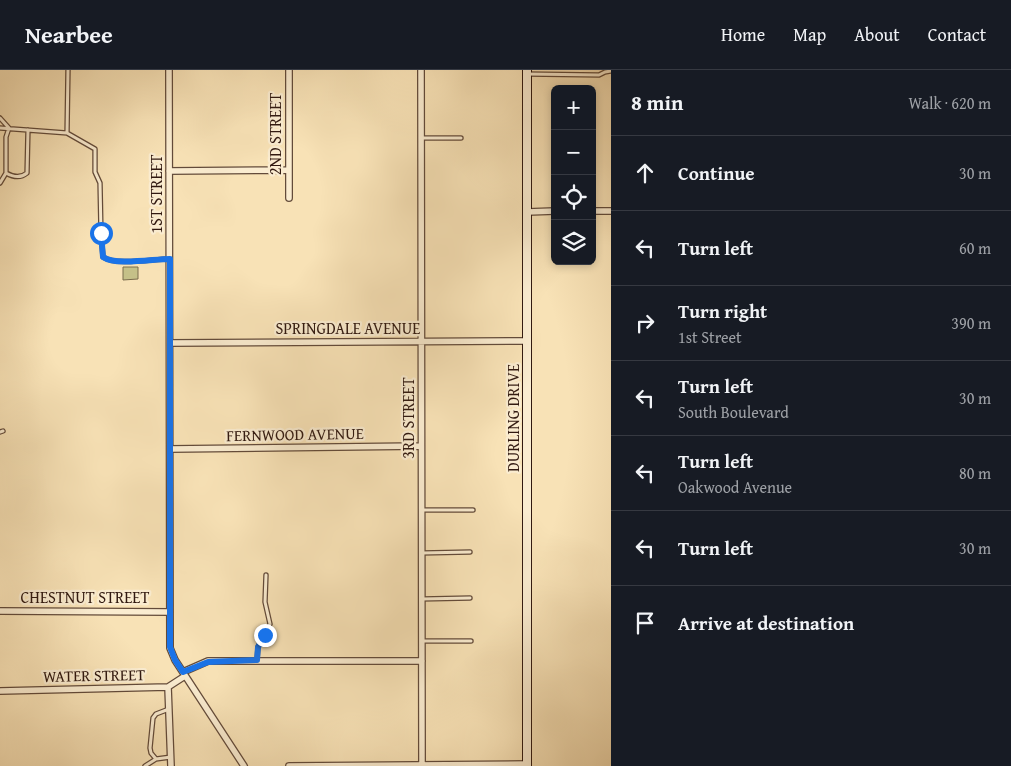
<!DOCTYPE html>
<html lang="en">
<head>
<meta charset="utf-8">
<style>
  :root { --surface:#171b24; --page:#20242c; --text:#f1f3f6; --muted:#9ea1a6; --line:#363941 }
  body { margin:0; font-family:"Gentium Book Plus",serif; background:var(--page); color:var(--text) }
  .controls { position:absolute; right:15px; top:15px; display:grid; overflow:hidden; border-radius:8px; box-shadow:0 2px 8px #0003 }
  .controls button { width:45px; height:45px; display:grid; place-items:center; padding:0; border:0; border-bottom:1px solid var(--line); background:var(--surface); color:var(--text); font:25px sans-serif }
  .stop { position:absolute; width:15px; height:15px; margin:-11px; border:4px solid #1a73e8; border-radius:50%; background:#fff }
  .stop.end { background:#1a73e8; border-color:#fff; box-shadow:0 1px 5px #0008 }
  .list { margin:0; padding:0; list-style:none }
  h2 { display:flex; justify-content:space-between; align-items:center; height:65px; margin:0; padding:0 20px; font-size:21px }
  h2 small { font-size:16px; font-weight:400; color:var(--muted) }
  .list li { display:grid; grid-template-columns:32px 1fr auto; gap:15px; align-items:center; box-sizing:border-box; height:75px; padding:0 20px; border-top:1px solid var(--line) }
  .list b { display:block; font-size:19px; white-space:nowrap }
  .list p { margin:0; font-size:16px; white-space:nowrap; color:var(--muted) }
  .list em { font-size:16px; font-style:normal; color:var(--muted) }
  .icon { flex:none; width:28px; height:28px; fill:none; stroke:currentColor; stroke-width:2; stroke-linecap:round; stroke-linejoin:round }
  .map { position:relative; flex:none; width:611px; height:696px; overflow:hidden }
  header { display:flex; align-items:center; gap:30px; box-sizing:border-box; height:70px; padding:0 25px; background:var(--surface); border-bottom:1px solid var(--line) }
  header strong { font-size:24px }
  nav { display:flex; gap:28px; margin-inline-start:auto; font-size:18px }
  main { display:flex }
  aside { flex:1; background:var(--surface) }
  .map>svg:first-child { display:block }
  .green { fill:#c5c088; stroke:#7b6c4c }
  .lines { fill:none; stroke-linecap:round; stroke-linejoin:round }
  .lane-casing { stroke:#634b3a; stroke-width:5.5 }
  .street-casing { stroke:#634b3a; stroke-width:8 }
  .secondary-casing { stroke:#311910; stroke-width:10 }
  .lane { stroke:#faecd0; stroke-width:3 }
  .street { stroke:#faecd0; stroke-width:5.5 }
  .secondary { stroke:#faecd0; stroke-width:8 }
  .route { stroke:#1a73e8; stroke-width:6 }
  .labels { text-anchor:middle; stroke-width:4.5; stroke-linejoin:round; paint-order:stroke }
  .street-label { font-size:16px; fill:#311910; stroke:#faecd0 }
</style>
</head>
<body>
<header>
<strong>Nearbee</strong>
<nav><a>Home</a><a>Map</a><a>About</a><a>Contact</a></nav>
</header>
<main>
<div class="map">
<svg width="611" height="696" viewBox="0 0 611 696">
  <rect width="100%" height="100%" fill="#f8e2b6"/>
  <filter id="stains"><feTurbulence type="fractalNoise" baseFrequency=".004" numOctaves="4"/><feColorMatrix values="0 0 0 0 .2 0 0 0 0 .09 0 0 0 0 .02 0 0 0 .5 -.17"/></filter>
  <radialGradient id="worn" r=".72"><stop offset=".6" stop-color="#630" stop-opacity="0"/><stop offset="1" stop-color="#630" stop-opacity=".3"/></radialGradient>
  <path class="green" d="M 123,197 L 138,197 L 138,209 L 123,210 Z"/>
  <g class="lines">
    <g class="lane-casing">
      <path id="lane" d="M 527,4 L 599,5 L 605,2 L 611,1
        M 0,48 L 9,58
        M 0,58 L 67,63 L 95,79 L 95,102 L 100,113 L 101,163 L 103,187 C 116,196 152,189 169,189
        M 67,63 L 68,0
        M 421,68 L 461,68
        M 6,103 C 13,107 21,108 27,103 L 28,60
        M 0,113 L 6,103 L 6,67 L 9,58
        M 0,362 L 3,361
        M 421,440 L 473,440
        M 422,483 L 470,482
        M 422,529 L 470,528
        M 422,571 L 471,571
        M 257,590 L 258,577 L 270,554 L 265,532 L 266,505
        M 156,689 L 151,683 L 150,678 L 153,648 L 156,644 L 169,639
        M 145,696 L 156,689 L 171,687"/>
    </g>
    <g class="street-casing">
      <path id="street" d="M 169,0 L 170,578 L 175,590 L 244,696
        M 289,0 L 289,128
        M 421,0 L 422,696
        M 169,101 L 289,100
        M 592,141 L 611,141
        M 527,142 L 555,141
        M 170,273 L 526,271
        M 170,379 L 421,376
        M 0,541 L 170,542
        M 183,602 L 208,591 L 422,591
        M 168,617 L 171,696
        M 0,621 L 168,617 L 185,606
        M 289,696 L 527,694"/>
    </g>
    <g class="secondary-casing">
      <path id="secondary" d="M 527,0 L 527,696"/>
    </g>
    <use href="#lane" class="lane"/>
    <use href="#street" class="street"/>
    <use href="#secondary" class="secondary"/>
  </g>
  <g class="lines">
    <path class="route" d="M 101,163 L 103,187 C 116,196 153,189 170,189 L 170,577 L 175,590 L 183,602 L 208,592 L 257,590 L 258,577 L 265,565"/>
  </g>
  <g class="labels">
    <g class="street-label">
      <text transform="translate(275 64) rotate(-90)" y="6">2ND STREET</text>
      <text transform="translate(156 124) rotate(-90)" y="6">1ST STREET</text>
      <text x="348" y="264">SPRINGDALE AVENUE</text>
      <text transform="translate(408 348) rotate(-90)" y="6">3RD STREET</text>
      <text transform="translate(513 348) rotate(-90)" y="6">DURLING DRIVE</text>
      <text transform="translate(295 364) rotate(-1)" y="6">FERNWOOD AVENUE</text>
      <text x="85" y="533">CHESTNUT STREET</text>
      <text transform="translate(94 605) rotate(-1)" y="6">WATER STREET</text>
    </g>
  </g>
  <rect width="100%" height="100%" filter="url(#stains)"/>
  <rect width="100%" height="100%" fill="url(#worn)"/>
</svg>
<div class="controls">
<button>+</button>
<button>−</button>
<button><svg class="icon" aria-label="locate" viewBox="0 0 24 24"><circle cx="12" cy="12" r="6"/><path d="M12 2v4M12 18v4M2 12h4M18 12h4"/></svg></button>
<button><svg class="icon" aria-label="layers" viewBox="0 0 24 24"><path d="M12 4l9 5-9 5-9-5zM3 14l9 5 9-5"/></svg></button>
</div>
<div class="stop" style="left:101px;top:163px"></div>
<div class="stop end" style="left:265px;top:565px"></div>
</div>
<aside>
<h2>8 min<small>Walk · 620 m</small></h2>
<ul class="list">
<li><svg class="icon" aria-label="ahead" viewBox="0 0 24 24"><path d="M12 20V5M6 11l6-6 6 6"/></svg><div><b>Continue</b></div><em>30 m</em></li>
<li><svg class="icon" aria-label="left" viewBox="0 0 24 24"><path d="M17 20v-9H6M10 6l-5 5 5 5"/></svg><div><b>Turn left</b></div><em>60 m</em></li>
<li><svg class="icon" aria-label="right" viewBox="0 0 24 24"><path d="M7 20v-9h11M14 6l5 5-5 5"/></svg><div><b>Turn right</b><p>1st Street</p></div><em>390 m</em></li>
<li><svg class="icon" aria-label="left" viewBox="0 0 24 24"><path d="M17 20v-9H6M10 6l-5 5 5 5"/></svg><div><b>Turn left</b><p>South Boulevard</p></div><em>30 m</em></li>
<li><svg class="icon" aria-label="left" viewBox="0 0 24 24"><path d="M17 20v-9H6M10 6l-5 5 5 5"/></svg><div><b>Turn left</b><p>Oakwood Avenue</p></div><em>80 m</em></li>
<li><svg class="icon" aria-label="left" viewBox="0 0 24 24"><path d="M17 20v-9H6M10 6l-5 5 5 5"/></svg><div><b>Turn left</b></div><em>30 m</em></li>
<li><svg class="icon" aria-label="arrive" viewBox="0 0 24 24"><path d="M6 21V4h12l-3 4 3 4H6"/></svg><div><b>Arrive at destination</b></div></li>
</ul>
</aside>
</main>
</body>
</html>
